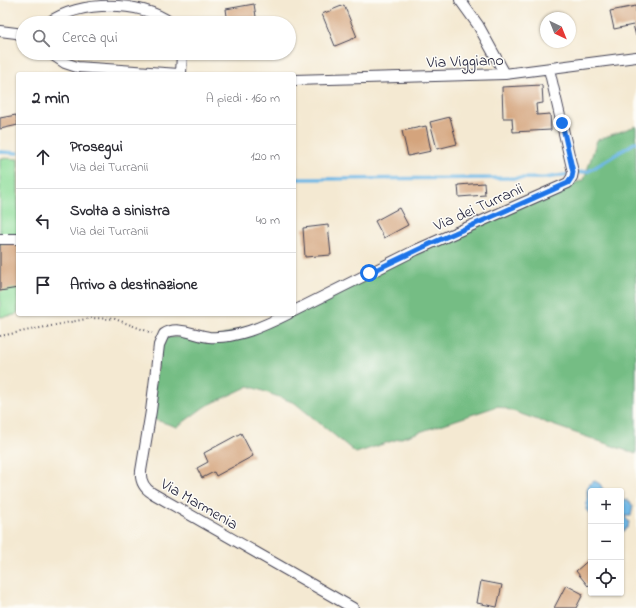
<!DOCTYPE html>
<html lang="it">
<head>
<meta charset="utf-8">
<style>
  :root { --surface:#fff; --page:#f2f2f3; --text:#2b2b33; --muted:#7c7c81; --line:#e1e1e2 }
  body { margin:0; font-family:"Indie Flower",sans-serif; background:var(--page); color:var(--text) }
  .controls { position:absolute; right:12px; bottom:12px; display:grid; overflow:hidden; border-radius:4px; box-shadow:0 1px 3px #0004 }
  .controls button { width:36px; height:36px; display:grid; place-items:center; padding:0; border:0; border-bottom:1px solid var(--line); background:var(--surface); color:var(--text); font:20px sans-serif }
  .compass { position:absolute; left:540px; top:12px; width:36px; height:36px; border-radius:50%; background:var(--surface); box-shadow:0 1px 3px #0004; rotate:137deg }
  .stop { position:absolute; width:12px; height:12px; margin:-9px; border:3px solid #1a73e8; border-radius:50%; background:#fff }
  .stop.end { background:#1a73e8; border-color:#fff; box-shadow:0 1px 4px #0008 }
  .list { margin:0; padding:0; list-style:none }
  h2 { display:flex; justify-content:space-between; align-items:center; height:52px; margin:0; padding:0 16px; font-size:17px }
  h2 small { font-size:13px; font-weight:400; color:var(--muted) }
  .list li { display:grid; grid-template-columns:26px 1fr auto; gap:12px; align-items:center; box-sizing:border-box; height:64px; padding:0 16px; border-top:1px solid var(--line) }
  .list b { display:block; font-size:15px; white-space:nowrap }
  .list p { margin:0; font-size:13px; white-space:nowrap; color:var(--muted) }
  .list em { font-size:13px; font-style:normal; color:var(--muted) }
  .icon { flex:none; width:22px; height:22px; fill:none; stroke:currentColor; stroke-width:2; stroke-linecap:round; stroke-linejoin:round }
  .map { position:relative; flex:none; width:636px; height:608px; overflow:hidden }
  .search { position:absolute; background:var(--surface); box-shadow:0 1px 3px #0004; left:16px; top:16px; width:280px; height:44px; display:flex; align-items:center; gap:10px; box-sizing:border-box; padding:0 14px; border-radius:22px; color:var(--muted); font-size:15px }
  .panel { position:absolute; background:var(--surface); box-shadow:0 1px 3px #0004; left:16px; top:72px; width:280px; height:244px; border-radius:4px }
  .map>svg:first-child { display:block }
  .green { fill:#91de9c; stroke:#5a806c }
  .forest { fill:#74bd84; stroke:#4b7060 }
  .water { fill:#6eb8e6; stroke:#486d90 }
  .lines { fill:none; stroke-linecap:round; stroke-linejoin:round }
  .stream { stroke:#6eb8e6; stroke-width:3.5 }
  .building { fill:#d4a47d }
  .street-casing { stroke:#424052; stroke-width:12 }
  .path { stroke:#424052; stroke-width:2; stroke-dasharray:1 3; stroke-linecap:butt }
  .street { stroke:#fff; stroke-width:10 }
  .route { stroke:#1a73e8; stroke-width:5 }
  .labels { text-anchor:middle; stroke-width:3; stroke-linejoin:round; paint-order:stroke }
  .street-label { font-size:16px; fill:#22223b; stroke:#fdfcf7 }
</style>
</head>
<body>
<div class="map">
<svg width="636" height="608" viewBox="0 0 636 608">
  <rect width="100%" height="100%" fill="#fdfcf7"/>
  <filter id="ink" filterUnits="userSpaceOnUse"><feTurbulence type="fractalNoise" baseFrequency=".025" numOctaves="2"/><feDisplacementMap in="SourceGraphic" scale="8" xChannelSelector="R" yChannelSelector="G"/><feConvolveMatrix kernelMatrix="1 2 1 2 8 2 1 2 1" color-interpolation-filters="sRGB"/></filter>
  <filter id="wash" filterUnits="userSpaceOnUse"><feTurbulence type="fractalNoise" baseFrequency=".012" numOctaves="4" result="noise"/><feDisplacementMap in="SourceGraphic" scale="16" xChannelSelector="R" yChannelSelector="G"/><feGaussianBlur stdDeviation="0.9" result="paint"/><feColorMatrix in="noise" values="0 0 0 0 0 0 0 0 0 0 0 0 0 0 0 0 0 1.4 0 .05"/><feComposite in="paint" operator="in"/></filter>
  <g filter="url(#wash)">
    <rect width="100%" height="100%" fill="#f4e9d2"/>
    <path class="green" d="M 0,158 L 18,159 L 18,312 L 15,315 L 0,317 Z"/>
    <path class="forest" d="M 636,126 L 636,454 L 498,406 L 356,453 L 295,403 L 249,386 L 204,407 L 177,427 L 150,418 L 161,337 L 218,337 L 294,310 L 565,186 L 584,180 L 597,140 Z"/>
    <path class="water" d="M 595,481 L 600,484 L 604,491 L 591,491 L 591,515 L 586,510 C 586,507 587,503 587,500 C 588,492 584,485 595,481 Z
      M 621,499 L 628,500 L 633,506 L 631,516 L 624,516 L 629,522 L 628,527 L 622,532 Z"/>
    <g class="lines">
      <path class="stream" d="M 0,152 L 18,153
        M 294,179 L 545,178 L 589,171 L 636,142"/>
    </g>
    <g id="blocks">
      <path class="building" d="M 254,4 L 257,23 L 228,23 L 226,9 Z
        M 344,5 L 357,37 L 335,46 L 322,14 Z
        M 636,6 L 636,36 L 633,25 L 614,29 L 610,11 Z
        M 542,85 L 543,103 L 536,104 L 537,115 L 550,114 L 551,130 L 513,132 L 512,118 L 503,118 L 502,87 Z
        M 16,115 L 18,125 L 0,129 L 0,118 Z
        M 450,117 L 457,144 L 437,149 L 430,122 Z
        M 426,126 L 431,151 L 408,156 L 402,131 Z
        M 484,183 L 485,195 L 459,197 L 458,185 Z
        M 399,208 L 408,225 L 384,238 L 375,221 Z
        M 328,225 L 331,255 L 305,257 L 303,228 Z
        M 18,241 L 18,288 L 0,291 L 0,244 Z
        M 241,433 L 253,456 L 216,476 L 214,472 L 202,478 L 197,468 L 208,462 L 204,453 Z
        M 591,558 L 591,583 L 588,586 L 576,571 Z
        M 481,581 L 502,585 L 497,607 L 477,603 Z
        M 566,585 L 583,594 L 576,608 L 554,608 Z"/>
    </g>
  </g>
  <g filter="url(#ink)">
    <use href="#blocks" fill-opacity="0" stroke="#424052" stroke-width="1"/>
    <g class="lines">
      <g class="street-casing">
        <path id="street" d="M 460,0 L 478,25 L 505,74
          M 48,23 C 79,0 141,0 171,23
          M 0,31 L 16,33 L 23,36
          M 50,53 L 65,63 L 77,67 L 179,74
          M 181,74 L 182,53
          M 294,80 L 505,74 L 636,57
          M 0,239 L 18,239
          M 294,311 L 416,250 L 568,183 L 572,177 L 573,172 L 549,69
          M 288,314 C 264,326 236,339 209,337 C 194,335 177,325 164,334 L 159,345 L 151,411 L 141,471 C 140,481 144,488 152,493 L 353,608"/>
      </g>
      <path class="path" d="M 0,336 L 91,318 L 115,319 L 152,333"/>
      <use href="#street" class="street"/>
    </g>
  </g>
  <g class="lines" filter="url(#ink)">
    <path class="route" d="M 369,273 L 430,244 L 568,183 L 572,177 L 573,172 L 562,123"/>
  </g>
  <g class="labels">
    <g class="street-label">
      <text transform="translate(465 60) rotate(-2)" y="6">Via Viggiano</text>
      <text transform="translate(478 206) rotate(-24)" y="6">Via dei Turranii</text>
      <text transform="translate(200 503) rotate(30)" y="6">Via Marmenia</text>
    </g>
  </g>
</svg>
<div class="controls">
<button>+</button>
<button>−</button>
<button><svg class="icon" aria-label="locate" viewBox="0 0 24 24"><circle cx="12" cy="12" r="6"/><path d="M12 2v4M12 18v4M2 12h4M18 12h4"/></svg></button>
</div>
<svg class="compass" viewBox="-18 -18 36 36"><path d="M0-13l5 13h-10z" fill="#e53935"/><path d="M0 13l5-13h-10z" fill="#7c7c81"/></svg>
<div class="stop" style="left:369px;top:273px"></div>
<div class="stop end" style="left:562px;top:123px"></div>
<div class="search"><svg class="icon" aria-label="search" viewBox="0 0 24 24"><circle cx="10" cy="10" r="6"/><path d="M15 15l6 6"/></svg>Cerca qui</div>
<section class="panel">
<h2>2 min<small>A piedi · 160 m</small></h2>
<ul class="list">
<li><svg class="icon" aria-label="ahead" viewBox="0 0 24 24"><path d="M12 20V5M6 11l6-6 6 6"/></svg><div><b>Prosegui</b><p>Via dei Turranii</p></div><em>120 m</em></li>
<li><svg class="icon" aria-label="left" viewBox="0 0 24 24"><path d="M17 20v-9H6M10 6l-5 5 5 5"/></svg><div><b>Svolta a sinistra</b><p>Via dei Turranii</p></div><em>40 m</em></li>
<li><svg class="icon" aria-label="arrive" viewBox="0 0 24 24"><path d="M6 21V4h12l-3 4 3 4H6"/></svg><div><b>Arrivo a destinazione</b></div></li>
</ul>
</section>
</div>
</body>
</html>
